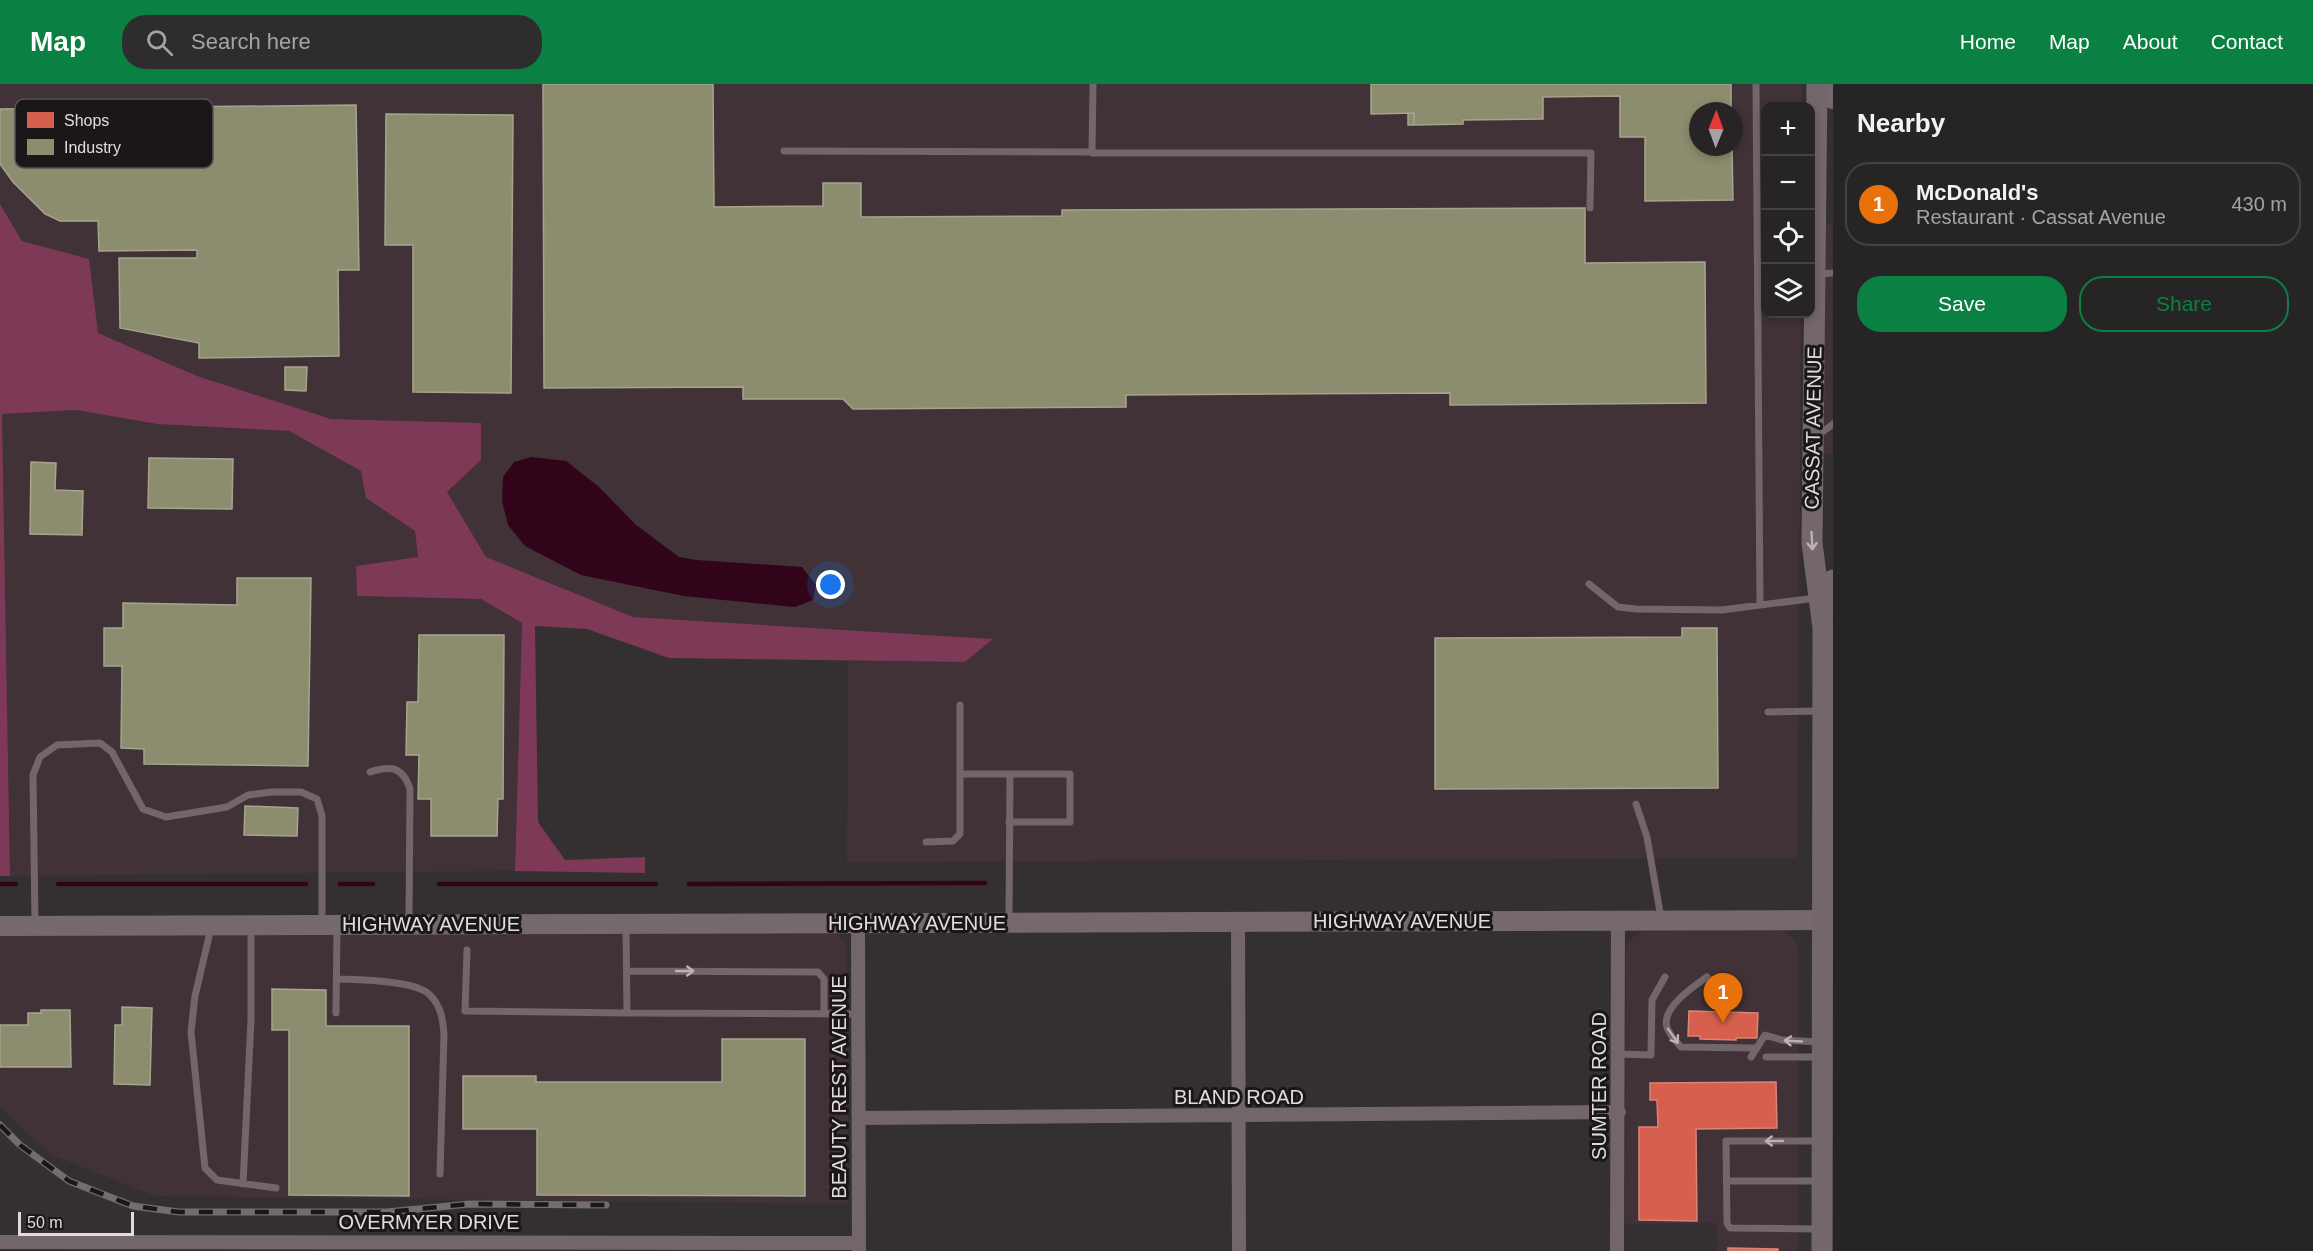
<!DOCTYPE html>
<html lang="en">
<head>
<meta charset="utf-8">
<style>
  :root { --surface:#272426; --page:#2f2c2e; --text:#f1f3f6; --muted:#a4a4a7; --line:#434143; --accent:#0b8043 }
  body { margin:0; font-family:Arial,sans-serif; background:var(--page); color:var(--text) }
  .controls { position:absolute; right:18px; top:18px; display:grid; overflow:hidden; border-radius:12px; box-shadow:0 3px 9px #0003 }
  .controls button { width:54px; height:54px; display:grid; place-items:center; padding:0; border:0; border-bottom:2px solid var(--line); background:var(--surface); color:var(--text); font:30px sans-serif }
  .compass { position:absolute; left:1689px; top:18px; width:54px; height:54px; border-radius:50%; background:var(--surface); box-shadow:0 3px 9px #0003; rotate:1deg }
  .scale { position:absolute; left:18px; bottom:15px; width:116px; box-sizing:border-box; padding-left:6px; border:3px solid #e1dbdd; border-top:0; font-size:16px; line-height:21px; white-space:nowrap; color:#e1dbdd; -webkit-text-stroke:4px #1b1718; paint-order:stroke }
  .you { position:absolute; left:831px; top:501px; width:21px; height:21px; margin:-15px; border:4px solid #fff; border-radius:50%; background:#1a73e8; box-shadow:0 0 0 9px #1a73e833 }
  .badge { display:grid; place-items:center; width:39px; height:39px; border-radius:50%; background:var(--accent); color:#fff; font-size:20px; font-weight:700 }
  .pin { position:absolute; translate:-50% -50px; filter:drop-shadow(0 2px 3px #0008) }
  .pin::after { content:''; position:absolute; top:32px; width:21px; height:18px; background:inherit; clip-path:polygon(0 0,100% 0,50% 100%) }
  .list { margin:0; padding:0; list-style:none }
  h2 { display:flex; justify-content:space-between; align-items:center; height:78px; margin:0; padding:0 24px; font-size:26px }
  h2 small { font-size:20px; font-weight:400; color:var(--muted) }
  .list li { display:grid; grid-template-columns:39px 1fr auto; gap:18px; align-items:center; box-sizing:border-box; height:84px; margin:0 12px 12px; padding:0 12px; border:2px solid var(--line); border-radius:24px }
  .list b { display:block; font-size:22px; white-space:nowrap }
  .list p { margin:0; font-size:20px; white-space:nowrap; color:var(--muted) }
  .list em { font-size:20px; font-style:normal; color:var(--muted) }
  .actions { display:flex; gap:12px; padding:18px 24px }
  .actions a { flex:1; padding:14px 0; border:2px solid var(--accent); border-radius:24px; text-align:center; font-size:21px; color:var(--accent) }
  .actions .main { background:var(--accent); color:#fff }
  .icon { flex:none; width:33px; height:33px; fill:none; stroke:currentColor; stroke-width:2; stroke-linecap:round; stroke-linejoin:round }
  .map { position:relative; flex:none; width:1833px; height:1167px; overflow:hidden }
  header { display:flex; align-items:center; gap:36px; box-sizing:border-box; height:84px; padding:0 30px; background:var(--accent); color:#fff }
  header strong { font-size:28px }
  nav { display:flex; gap:33px; margin-inline-start:auto; font-size:21px }
  .search { width:420px; height:54px; background:var(--page); display:flex; align-items:center; gap:15px; box-sizing:border-box; padding:0 21px; border-radius:24px; color:var(--muted); font-size:22px }
  main { display:flex }
  aside { flex:1; background:var(--surface) }
  .map>svg:first-child { display:block }
  .built { fill:#403237; fill-rule:evenodd }
  .forest { fill:#7e3956 }
  .water { fill:#320419 }
  .shops { fill:#d6604d; stroke:#d98578; stroke-width:1.5 }
  .industry { fill:#8c8c6e; stroke:#a6a48f; stroke-width:1.5 }
  .lines { fill:none; stroke-linecap:round; stroke-linejoin:round }
  .stream { stroke:#320419; stroke-width:4.5 }
  .lane { stroke:#72666b; stroke-width:7 }
  .street { stroke:#72666b; stroke-width:14 }
  .secondary { stroke:#75686e; stroke-width:20 }
  .primary { stroke:#74676c; stroke-width:21 }
  .rail-casing { stroke:#746c6e; stroke-width:7 }
  .rail { stroke:#1b1718; stroke-width:4.5; stroke-dasharray:14; stroke-linecap:butt }
  .oneway { stroke:#bbb2b5 }
  .oneway2 { stroke:#bab2b5 }
  .labels { text-anchor:middle; stroke-width:6; stroke-linejoin:round; paint-order:stroke }
  .street-label { font-size:20px; fill:#e1dbdd; stroke:#1b1718 }
  .key { fill:#1b1718; stroke:#565253; stroke-width:1.5 }
  .key-label { font-size:16px; fill:#e1dbdd }
</style>
</head>
<body>
<header>
<strong>Map</strong>
<div class="search"><svg class="icon" aria-label="search" viewBox="0 0 24 24"><circle cx="10" cy="10" r="6"/><path d="M15 15l6 6"/></svg>Search here</div>
<nav><a>Home</a><a>Map</a><a>About</a><a>Contact</a></nav>
</header>
<main>
<div class="map">
<svg width="1833" height="1167" viewBox="0 0 1833 1167">
  <rect width="100%" height="100%" fill="#343032"/>
  <path class="built" d="M 0,0 L 1802,0 L 1802,22 L 1766,22 L 1766,230 L 1801,230 L 1797,774 L 847,778 L 848,577 L 965,578 L 992,555 L 633,533 L 486,473 L 447,408 L 481,376 L 481,339 L 331,335 L 197,292 L 97,248 L 89,176 L 22,157 L 0,120 ZM 1698,27 L 1734,27 L 1734,63 L 1698,63 ZM 566,377 L 599,403 L 636,441 L 679,473 L 696,476 L 794,523 L 684,512 L 581,491 L 525,462 Z
    M 1821,140 L 1833,140 L 1833,369 L 1819,372 Z
    M 76,326 L 157,340 L 289,347 L 361,387 L 366,414 L 415,447 L 418,473 L 356,482 L 358,512 L 481,515 L 522,539 L 515,787 L 10,792 L 2,330 Z
    M 1770,844 L 1782,846 L 1794,854 L 1798,865 L 1798,1167 L 1718,1167 L 1717,1139 L 1625,1140 L 1626,865 L 1630,856 L 1641,848 Z
    M 831,847 L 840,852 L 847,862 L 848,1120 L 155,1112 L 50,1070 L 0,1024 L 0,850 Z"/>
  <path class="forest" d="M 0,120 L 22,157 L 89,175 L 98,249 L 197,292 L 331,335 L 481,339 L 481,376 L 447,408 L 486,473 L 633,533 L 993,555 L 965,578 L 669,574 L 587,545 L 535,542 L 538,738 L 565,776 L 645,773 L 645,789 L 515,787 L 522,539 L 481,515 L 357,512 L 356,482 L 418,473 L 415,447 L 366,414 L 361,387 L 289,347 L 157,340 L 76,326 L 2,330 L 10,792 L 0,792 Z"/>
  <path class="water" d="M 531,373 L 566,377 L 599,403 L 636,441 L 679,473 L 696,476 L 802,483 L 816,501 L 813,516 L 795,523 L 684,512 L 581,491 L 525,462 L 508,441 L 502,417 L 503,393 L 514,378 Z"/>
  <path class="shops" d="M 1689,927 L 1758,929 L 1757,954 L 1736,954 L 1736,956 L 1700,955 L 1700,952 L 1688,952 Z
    M 1776,998 L 1777,1044 L 1696,1045 L 1697,1137 L 1639,1136 L 1639,1043 L 1658,1043 L 1657,1016 L 1650,1016 L 1650,999 Z
    M 1728,1164 L 1778,1165 L 1778,1167 L 1728,1167 Z"/>
  <path class="industry" d="M 543,0 L 713,0 L 714,123 L 823,122 L 823,99 L 861,99 L 861,133 L 1062,132 L 1062,126 L 1585,124 L 1585,179 L 1705,178 L 1706,319 L 1450,321 L 1450,309 L 1126,311 L 1126,323 L 853,325 L 843,315 L 743,315 L 743,303 L 544,304 Z
    M 1371,0 L 1731,0 L 1731,27 L 1698,27 L 1698,63 L 1732,63 L 1733,116 L 1645,117 L 1645,53 L 1620,53 L 1620,12 L 1543,13 L 1543,35 L 1463,36 L 1463,40 L 1414,41 L 1414,29 L 1371,30 Z
    M 356,21 L 359,186 L 338,186 L 339,272 L 199,274 L 199,259 L 120,244 L 119,174 L 197,174 L 197,166 L 99,167 L 98,137 L 60,137 L 45,130 L 13,98 L 0,80 L 0,25 Z
    M 1408,29 L 1414,29 L 1414,41 L 1408,41 Z
    M 386,30 L 513,31 L 511,309 L 413,308 L 413,161 L 385,161 Z
    M 285,283 L 307,283 L 306,307 L 285,306 Z
    M 149,374 L 233,375 L 232,425 L 148,424 Z
    M 31,378 L 56,379 L 55,406 L 83,407 L 82,451 L 30,450 Z
    M 237,494 L 311,494 L 308,682 L 144,680 L 144,665 L 121,664 L 122,582 L 104,582 L 104,544 L 123,544 L 123,519 L 237,521 Z
    M 1682,544 L 1717,544 L 1718,704 L 1435,705 L 1435,554 L 1682,553 Z
    M 419,551 L 504,551 L 503,715 L 498,715 L 497,752 L 431,752 L 431,715 L 418,715 L 419,671 L 406,671 L 407,618 L 418,618 Z
    M 245,722 L 298,724 L 297,752 L 244,751 Z
    M 272,905 L 326,906 L 326,942 L 409,942 L 409,1112 L 289,1111 L 289,946 L 272,946 Z
    M 122,923 L 152,924 L 150,1001 L 114,1000 L 115,941 L 122,941 Z
    M 41,926 L 70,926 L 71,983 L 0,983 L 0,941 L 28,941 L 28,929 L 41,929 Z
    M 722,955 L 805,955 L 805,1112 L 537,1111 L 537,1045 L 463,1045 L 463,992 L 536,992 L 536,998 L 722,998 Z"/>
  <g class="lines">
    <path class="stream" d="M 0,800 L 16,800
      M 58,800 L 306,800
      M 340,800 L 373,800
      M 439,800 L 656,800
      M 689,800 L 985,799"/>
    <path class="lane" d="M 1093,0 L 1092,69 L 1591,69 L 1590,124
      M 1756,0 L 1760,521
      M 784,67 L 1093,68
      M 1818,190 L 1833,189
      M 1817,352 L 1833,340
      M 1589,500 L 1618,523 L 1636,525 L 1722,526 L 1816,514
      M 960,621 L 960,690 L 1010,690
      M 1768,628 L 1820,627
      M 370,688 C 391,681 403,683 410,705 L 409,838
      M 1636,720 L 1647,753 L 1661,834
      M 926,758 L 953,757 L 960,750 L 960,690
      M 1009,836 L 1010,690 L 1070,690 L 1070,738 L 1009,738
      M 35,839 L 33,691 L 40,673 L 57,661 L 100,659 L 112,668 L 143,725 L 166,733 L 227,723 L 248,711 L 272,708 L 301,708 L 317,715 L 322,732 L 322,840
      M 211,844 L 195,912 L 191,948 L 205,1084 L 217,1096 L 276,1104
      M 467,866 L 465,927 L 627,929 L 626,843
      M 627,887 L 818,888 L 824,895 L 824,930
      M 1707,893 C 1694,902 1661,924 1667,943 C 1669,951 1676,957 1681,963 L 1755,964
      M 337,895 C 358,896 415,896 430,911 C 441,922 443,936 444,950 L 440,1090
      M 336,929 L 337,843
      M 627,929 L 858,930
      M 1618,970 L 1651,971 L 1652,916 L 1665,893
      M 1751,973 L 1765,951 L 1782,956 L 1819,958
      M 1766,973 L 1820,973
      M 1820,1057 L 1726,1057 L 1727,1139 L 1730,1144 L 1820,1145
      M 1727,1097 L 1820,1097
      M 243,1100 L 251,936 L 251,842"/>
    <path class="street" d="M 1238,837 L 1239,1167
      M 858,839 L 859,1167
      M 860,1034 L 1619,1028
      M 0,1158 L 859,1159
      M 1617,1167 L 1618,836"/>
    <path class="secondary" d="M 1828,0 L 1833,15
      M 0,842 L 1833,836"/>
    <path class="primary" d="M 1817,0 L 1812,459 L 1823,544 L 1822,1167
      M 1826,529 L 1833,496"/>
    <g class="rail-casing">
      <path id="rail" d="M 0,1041 L 20,1061 L 69,1097 L 133,1122 L 179,1128 L 387,1128 L 469,1120 L 606,1121"/>
    </g>
    <use href="#rail" class="rail"/>
  </g>
  <defs><path id="oneway-shaft" d="M-6 0H5M1.5-3L5.5 0L1.5 3" fill="none" stroke-width="1.6" stroke-linecap="round" stroke-linejoin="round" transform="scale(1.5)"/></defs>
  <use class="oneway" href="#oneway-shaft" transform="translate(1812 457) rotate(87)"/>
  <g class="oneway2">
    <use href="#oneway-shaft" transform="translate(685 887)"/>
    <use href="#oneway-shaft" transform="translate(1673 952) rotate(55)"/>
    <use href="#oneway-shaft" transform="translate(1793 957) rotate(-177)"/>
    <use href="#oneway-shaft" transform="translate(1774 1057) rotate(179)"/>
  </g>
  <g class="labels">
    <g class="street-label">
      <text transform="translate(1813 344) rotate(-89)" y="7">CASSAT AVENUE</text>
      <text x="1402" y="844">HIGHWAY AVENUE</text>
      <text x="917" y="846">HIGHWAY AVENUE</text>
      <text x="431" y="847">HIGHWAY AVENUE</text>
      <text transform="translate(1599 1002) rotate(-90)" y="7">SUMTER ROAD</text>
      <text transform="translate(839 1003) rotate(-90)" y="7">BEAUTY REST AVENUE</text>
      <text x="1239" y="1020">BLAND ROAD</text>
      <text x="429" y="1145">OVERMYER DRIVE</text>
    </g>
  </g>
  <rect x="15" y="15" width="198" height="69" rx="9" class="key"/>
  <rect x="27" y="28" width="27" height="16" fill="#d6604d"/>
  <rect x="27" y="55" width="27" height="16" fill="#8c8c6e"/>
  <g class="key-label">
    <text x="64" y="42">Shops</text>
    <text x="64" y="69">Industry</text>
  </g>
</svg>
<div class="controls">
<button>+</button>
<button>−</button>
<button><svg class="icon" aria-label="locate" viewBox="0 0 24 24"><circle cx="12" cy="12" r="6"/><path d="M12 2v4M12 18v4M2 12h4M18 12h4"/></svg></button>
<button><svg class="icon" aria-label="layers" viewBox="0 0 24 24"><path d="M12 4l9 5-9 5-9-5zM3 14l9 5 9-5"/></svg></button>
</div>
<svg class="compass" viewBox="-18 -18 36 36"><path d="M0-13l5 13h-10z" fill="#e53935"/><path d="M0 13l5-13h-10z" fill="#a4a4a7"/></svg>
<div class="scale">50 m</div>
<div class="you"></div>
<div class="pin badge" style="left:1723px;top:939px;background:#e8710a">1</div>
</div>
<aside>
<h2>Nearby<small></small></h2>
<ul class="list">
<li><span class="badge" style="background:#e8710a">1</span><div><b>McDonald's</b><p>Restaurant · Cassat Avenue</p></div><em>430 m</em></li>
</ul>
<div class="actions"><a class="main">Save</a><a>Share</a></div>
</aside>
</main>
</body>
</html>
